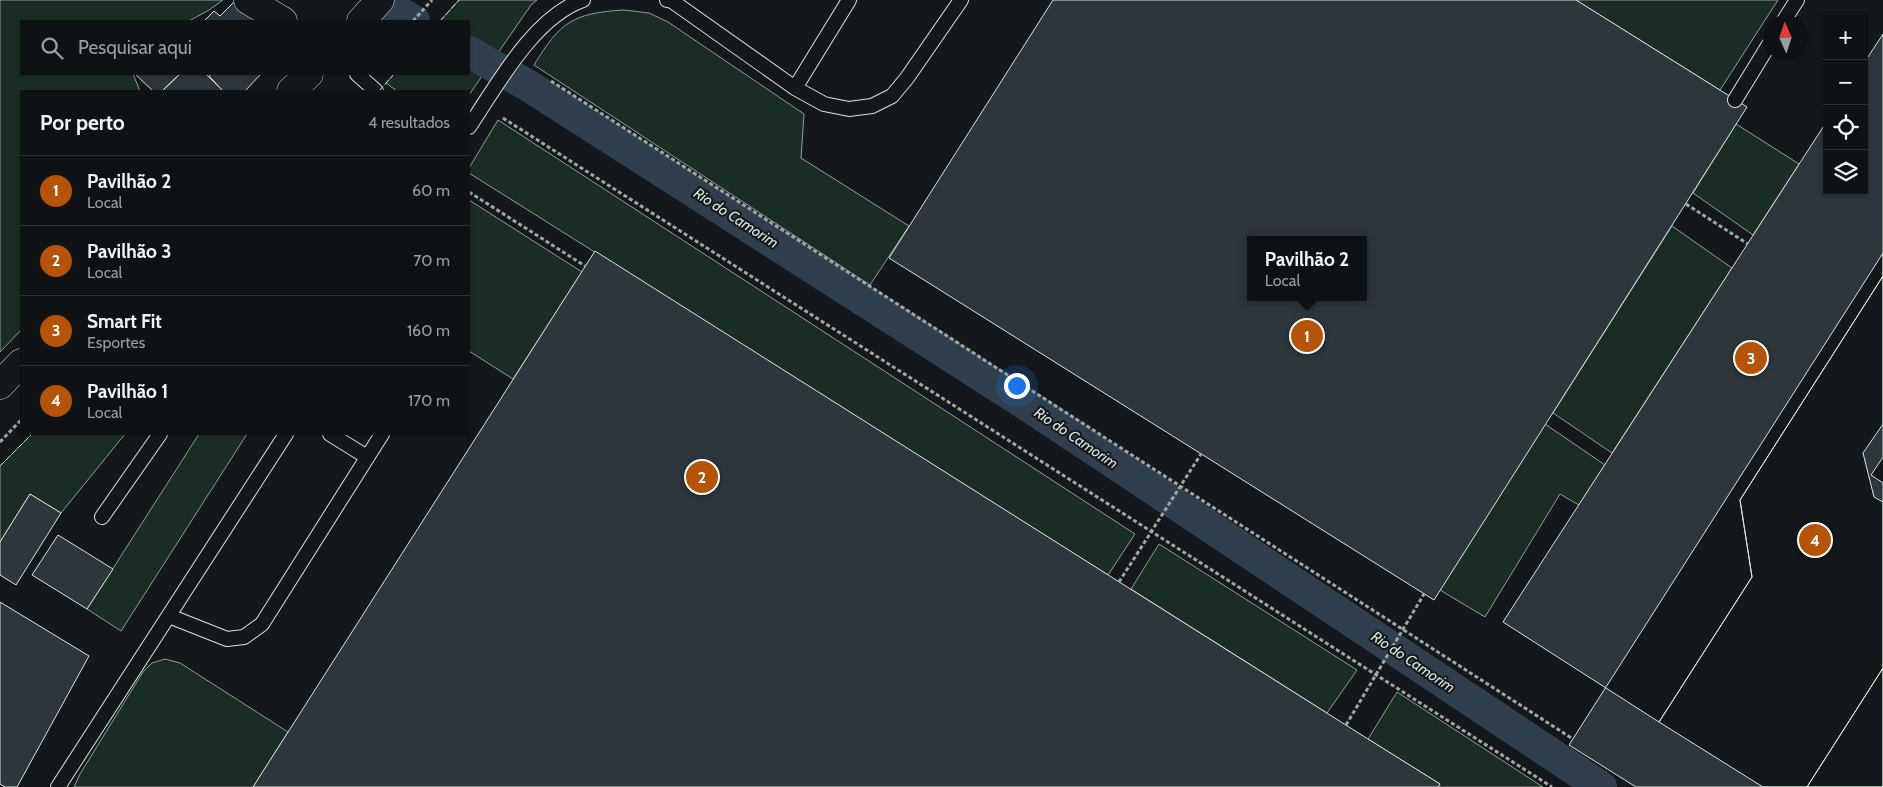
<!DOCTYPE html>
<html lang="pt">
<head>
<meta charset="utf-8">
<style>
  :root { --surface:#0f1215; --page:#181b1e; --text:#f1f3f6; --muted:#9b9ea0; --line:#2f3234; --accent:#b45309 }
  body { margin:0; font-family:Cabin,sans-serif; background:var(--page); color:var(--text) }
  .controls { position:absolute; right:15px; top:15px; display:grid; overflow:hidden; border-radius:0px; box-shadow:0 1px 4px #0004 }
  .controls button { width:45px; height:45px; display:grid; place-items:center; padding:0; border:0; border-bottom:1px solid var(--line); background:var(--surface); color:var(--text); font:25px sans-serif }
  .compass { position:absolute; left:1763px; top:15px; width:45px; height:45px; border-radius:50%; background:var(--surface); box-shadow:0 1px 4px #0004; rotate:357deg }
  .you { position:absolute; left:1016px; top:385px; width:18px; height:18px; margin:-12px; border:4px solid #fff; border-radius:50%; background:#1a73e8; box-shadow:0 0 0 8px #1a73e833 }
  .badge { display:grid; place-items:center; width:32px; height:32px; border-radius:50%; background:var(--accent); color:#fff; font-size:16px; font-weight:700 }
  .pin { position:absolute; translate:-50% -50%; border:2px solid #fff; box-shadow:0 1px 5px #0006 }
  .popup { position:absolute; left:1247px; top:236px; width:120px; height:65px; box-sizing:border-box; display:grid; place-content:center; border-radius:0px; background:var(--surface); filter:drop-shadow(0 1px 4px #0005); font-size:16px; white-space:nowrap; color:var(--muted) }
  .popup b { font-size:19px; color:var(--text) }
  .popup::after { content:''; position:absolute; left:50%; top:100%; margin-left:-10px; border:10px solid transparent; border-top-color:var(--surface) }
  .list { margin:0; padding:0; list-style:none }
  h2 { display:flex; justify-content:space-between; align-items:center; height:65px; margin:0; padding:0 20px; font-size:21px }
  h2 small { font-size:16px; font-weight:400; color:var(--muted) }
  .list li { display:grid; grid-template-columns:32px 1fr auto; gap:15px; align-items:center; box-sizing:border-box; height:70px; padding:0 20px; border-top:1px solid var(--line) }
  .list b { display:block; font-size:19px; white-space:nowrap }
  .list p { margin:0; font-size:16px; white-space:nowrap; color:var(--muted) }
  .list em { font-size:16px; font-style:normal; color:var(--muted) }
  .icon { flex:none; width:28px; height:28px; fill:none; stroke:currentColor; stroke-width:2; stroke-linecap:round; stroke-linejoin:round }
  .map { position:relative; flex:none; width:1883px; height:787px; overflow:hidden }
  .search { position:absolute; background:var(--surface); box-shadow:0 1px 4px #0004; left:20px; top:20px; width:450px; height:55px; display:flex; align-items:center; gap:12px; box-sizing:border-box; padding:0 18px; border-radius:0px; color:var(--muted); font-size:19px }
  .panel { position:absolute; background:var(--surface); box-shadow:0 1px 4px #0004; left:20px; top:90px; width:450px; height:345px; border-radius:0px }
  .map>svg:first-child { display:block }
  .green { fill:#1a2d24; stroke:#939e99 }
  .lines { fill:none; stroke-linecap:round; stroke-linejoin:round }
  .canal { stroke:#2f3f4d; stroke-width:32 }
  .building { fill:#2c363c; stroke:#d8e6dc; fill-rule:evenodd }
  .service-casing { stroke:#d8e6dc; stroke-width:16 }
  .minor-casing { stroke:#d8e6dc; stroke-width:29 }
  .tertiary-casing { stroke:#d8e6dc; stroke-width:29 }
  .path { stroke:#9da8a2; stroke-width:3; stroke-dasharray:4 2.5; stroke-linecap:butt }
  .service { stroke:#14181c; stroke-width:14 }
  .minor { stroke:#14181c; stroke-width:28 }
  .tertiary { stroke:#14181c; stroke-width:28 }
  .path-bridge { stroke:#9da8a2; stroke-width:3; stroke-dasharray:4 2.5; stroke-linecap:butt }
  .fence { stroke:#d8e6dc; stroke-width:1; stroke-dasharray:6 2.5; stroke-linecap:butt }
  .labels { text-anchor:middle; stroke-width:4; stroke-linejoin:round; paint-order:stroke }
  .water-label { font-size:15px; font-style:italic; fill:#d8e6dc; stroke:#14181c }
</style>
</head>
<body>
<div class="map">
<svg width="1883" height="787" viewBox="0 0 1883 787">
  <rect width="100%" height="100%" fill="#14181c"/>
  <path class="green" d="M 0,0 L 223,0 L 209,10 L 189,21 L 21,21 L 21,74 L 133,74 L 140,91 L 21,91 L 21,330 L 0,352 Z
    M 459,0 L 537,0 L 531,5 L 469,95 L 469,91 L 397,91 L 386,83 L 394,74 L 469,74 L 469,21 L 440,21 Z
    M 1576,0 L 1778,0 L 1720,90 Z
    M 624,10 L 649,13 L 668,22 L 804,114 L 801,158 L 909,226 L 870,285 L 534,65 C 560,22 573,13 624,10 Z
    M 498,120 L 1135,534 L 1108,575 L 469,173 L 469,168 Z
    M 1736,124 L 1799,164 L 1753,235 L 1693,193 Z
    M 469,200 L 582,272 L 513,379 L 469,351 Z
    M 1672,226 L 1732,268 L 1612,453 L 1553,413 Z
    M 1545,424 L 1605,465 L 1579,505 L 1560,494 L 1485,617 L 1440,590 Z
    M 32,434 L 125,434 L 61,513 L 30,494 L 0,542 L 0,466 Z
    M 199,434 L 247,434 L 121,631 L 87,609 Z
    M 1159,544 L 1357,670 L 1327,713 L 1131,589 Z
    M 165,659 L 180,663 L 288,732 L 253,787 L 74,787 L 80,774 L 143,672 L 152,663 Z
    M 1397,692 L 1543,787 L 1438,787 L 1440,784 L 1368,739 Z"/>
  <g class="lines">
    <path class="canal" d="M 377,0 L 414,21
      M 469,52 L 529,86 L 1030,407 L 1601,787"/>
  </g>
  <path class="building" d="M 236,0 L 263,21 L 204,21 L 214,11 L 220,16 Z
    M 1053,0 L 1576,0 L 1747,107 L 1434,600 L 889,258 ZM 1251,240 L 1363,240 L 1363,297 L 1251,297 Z
    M 1883,34 L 1883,276 L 1740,500 L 1752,577 L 1659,722 L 1503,622 L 1827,121 L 1827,191 L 1864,191 L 1864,63 Z
    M 135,74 L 180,74 L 162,91 L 153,91 Z
    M 180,74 L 206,74 L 223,91 L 162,91 Z
    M 212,74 L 261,74 L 245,91 L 223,91 L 209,76 Z
    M 595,251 L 1368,739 L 1440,784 L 1438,787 L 253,787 Z
    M 1883,253 L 1883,457 L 1871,475 L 1883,483 L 1883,787 L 1636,787 L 1569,745 Z
    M 1883,276 L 1883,424 L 1863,453 L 1874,497 L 1883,502 L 1883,668 L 1807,787 L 1763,787 L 1659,722 L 1752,577 L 1740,500 Z
    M 30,494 L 61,513 L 16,585 L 0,575 L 0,542 Z
    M 58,535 L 113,569 L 87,609 L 32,575 Z
    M 0,602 L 89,656 L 17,787 L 5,787 L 0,784 Z
    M 1883,668 L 1883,787 L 1807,787 Z"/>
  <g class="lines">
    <g class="service-casing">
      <path id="service" d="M 667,0 L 672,1 L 795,88 L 824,104 L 849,109 L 872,106 L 892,96 L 907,78 L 961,0
        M 1783,22 L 1797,0
        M 357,74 L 376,91
        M 795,88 L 849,0
        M 1735,100 L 1770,43
        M 469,127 C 497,85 534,17 583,0
        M 330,434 L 367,457
        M 102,517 L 160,434
        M 169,616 L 227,639 L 244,637 L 262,624 L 382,434
        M 58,787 L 286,434"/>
    </g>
    <g class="minor-casing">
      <path id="minor" d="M 248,0 L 283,21"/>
    </g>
    <g class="tertiary-casing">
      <path id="tertiary" d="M 361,21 L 380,0
        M 291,91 L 309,74
        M 0,385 L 21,363"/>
    </g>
    <path class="path" d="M 413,21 L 432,0
      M 551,81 L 1573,739
      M 503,118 L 1552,787
      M 469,192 L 585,266
      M 1686,204 L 1748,244
      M 0,442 L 21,420"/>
    <use href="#service" class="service"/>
    <use href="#minor" class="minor"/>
    <use href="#tertiary" class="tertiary"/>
    <path class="path-bridge" d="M 1119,582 L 1201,454
      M 1346,725 L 1424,594"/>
    <path class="fence" d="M 440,21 L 459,0
      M 379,91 L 394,74
      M 0,466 L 32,434"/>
  </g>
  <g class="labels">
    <g class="water-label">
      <text transform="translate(736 218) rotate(33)" y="5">Rio do Camorim</text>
      <text transform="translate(1076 438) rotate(34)" y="5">Rio do Camorim</text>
      <text transform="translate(1413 662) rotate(34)" y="5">Rio do Camorim</text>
    </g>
  </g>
</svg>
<div class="controls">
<button>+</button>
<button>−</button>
<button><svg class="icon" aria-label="locate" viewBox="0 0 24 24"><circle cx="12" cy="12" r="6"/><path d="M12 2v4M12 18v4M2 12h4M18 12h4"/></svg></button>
<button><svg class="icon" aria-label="layers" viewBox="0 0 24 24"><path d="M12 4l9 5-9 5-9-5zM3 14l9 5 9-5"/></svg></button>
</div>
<svg class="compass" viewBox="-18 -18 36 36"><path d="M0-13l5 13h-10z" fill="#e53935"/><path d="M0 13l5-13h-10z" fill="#9b9ea0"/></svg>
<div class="you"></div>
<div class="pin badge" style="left:1307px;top:336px">1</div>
<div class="popup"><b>Pavilhão 2</b>Local</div>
<div class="pin badge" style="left:702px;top:477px">2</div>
<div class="pin badge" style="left:1751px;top:358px">3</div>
<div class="pin badge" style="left:1815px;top:540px">4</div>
<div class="search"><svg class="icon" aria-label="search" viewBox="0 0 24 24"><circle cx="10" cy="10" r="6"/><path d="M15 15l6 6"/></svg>Pesquisar aqui</div>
<section class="panel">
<h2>Por perto<small>4 resultados</small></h2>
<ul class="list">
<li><span class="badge">1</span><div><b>Pavilhão 2</b><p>Local</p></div><em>60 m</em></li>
<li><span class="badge">2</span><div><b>Pavilhão 3</b><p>Local</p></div><em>70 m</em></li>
<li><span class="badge">3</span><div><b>Smart Fit</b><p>Esportes</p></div><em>160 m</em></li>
<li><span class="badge">4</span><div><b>Pavilhão 1</b><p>Local</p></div><em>170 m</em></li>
</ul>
</section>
</div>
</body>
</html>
